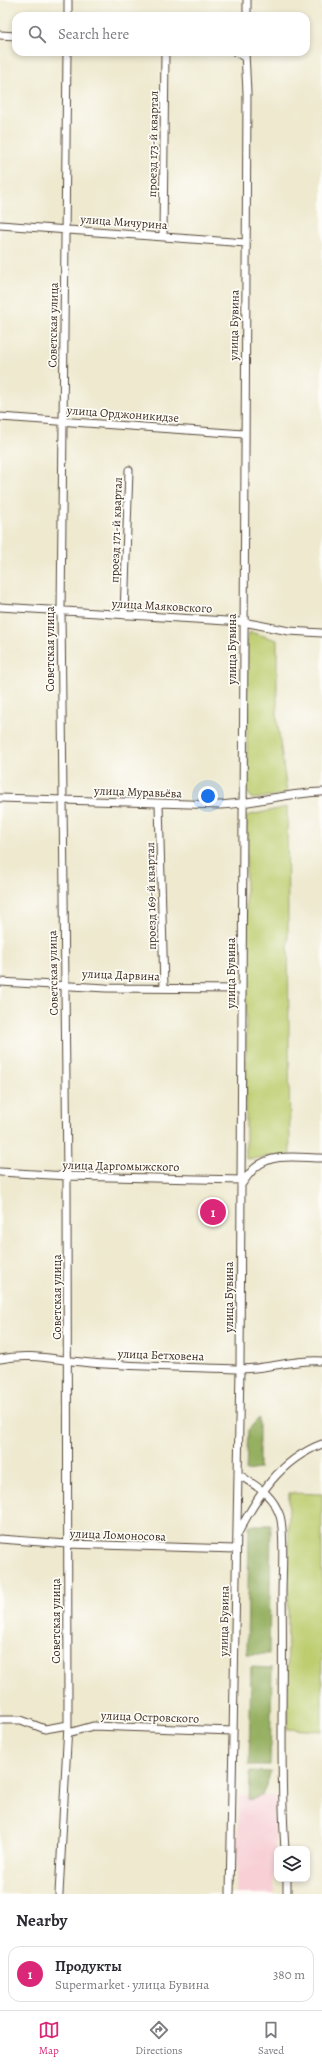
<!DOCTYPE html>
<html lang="en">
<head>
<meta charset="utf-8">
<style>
  :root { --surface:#fff; --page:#f7f7f7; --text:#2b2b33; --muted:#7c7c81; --line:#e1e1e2; --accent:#db2777 }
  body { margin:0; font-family:Alegreya,serif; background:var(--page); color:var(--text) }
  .controls { position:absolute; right:12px; bottom:12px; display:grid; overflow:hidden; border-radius:8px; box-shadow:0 2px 6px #0003 }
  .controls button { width:36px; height:36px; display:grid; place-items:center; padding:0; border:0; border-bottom:1px solid var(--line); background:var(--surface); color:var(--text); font:20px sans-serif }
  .you { position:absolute; left:208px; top:796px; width:14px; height:14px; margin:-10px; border:3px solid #fff; border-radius:50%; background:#1a73e8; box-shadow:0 0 0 6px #1a73e833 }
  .badge { display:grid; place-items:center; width:26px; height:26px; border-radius:50%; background:var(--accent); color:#fff; font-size:13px; font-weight:700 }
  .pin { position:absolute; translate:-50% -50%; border:2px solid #fff; box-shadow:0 1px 4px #0006 }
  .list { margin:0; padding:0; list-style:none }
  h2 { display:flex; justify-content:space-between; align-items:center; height:52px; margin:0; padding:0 16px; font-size:17px }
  h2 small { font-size:13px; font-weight:400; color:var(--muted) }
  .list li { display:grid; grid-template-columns:26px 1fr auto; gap:12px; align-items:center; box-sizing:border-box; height:56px; margin:0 8px 8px; padding:0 8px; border:1px solid var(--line); border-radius:12px }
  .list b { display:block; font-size:15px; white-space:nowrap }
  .list p { margin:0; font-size:13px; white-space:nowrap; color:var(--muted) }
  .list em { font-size:13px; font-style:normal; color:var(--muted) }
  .icon { flex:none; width:22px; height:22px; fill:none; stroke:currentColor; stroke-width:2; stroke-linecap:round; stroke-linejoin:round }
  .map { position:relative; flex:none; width:322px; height:1894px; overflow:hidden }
  .search { position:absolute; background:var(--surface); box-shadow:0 2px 6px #0003; left:12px; right:12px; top:12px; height:44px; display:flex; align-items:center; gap:10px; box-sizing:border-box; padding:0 14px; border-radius:12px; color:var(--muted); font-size:15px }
  .sheet { height:116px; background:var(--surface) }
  nav { display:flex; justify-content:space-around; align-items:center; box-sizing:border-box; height:56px; border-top:1px solid var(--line); background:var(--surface); font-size:11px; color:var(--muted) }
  nav a { display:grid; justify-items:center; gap:2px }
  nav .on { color:var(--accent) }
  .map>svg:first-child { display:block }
  .built { fill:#f7cfd5 }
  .green { fill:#bdcd70; stroke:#7c7c47 }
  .forest { fill:#96b062; stroke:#686d40 }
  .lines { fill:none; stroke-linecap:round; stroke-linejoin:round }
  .minor-casing { stroke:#564739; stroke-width:9 }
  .minor { stroke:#fff; stroke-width:7 }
  .labels { text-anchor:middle; stroke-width:3.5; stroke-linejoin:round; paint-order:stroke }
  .street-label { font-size:12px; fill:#3b2a1e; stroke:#fdfcf7 }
</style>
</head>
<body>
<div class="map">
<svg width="322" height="1894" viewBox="0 0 322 1894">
  <rect width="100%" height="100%" fill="#fdfcf7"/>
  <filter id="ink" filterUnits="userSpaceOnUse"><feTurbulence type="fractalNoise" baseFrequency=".025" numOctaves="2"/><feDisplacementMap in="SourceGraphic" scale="8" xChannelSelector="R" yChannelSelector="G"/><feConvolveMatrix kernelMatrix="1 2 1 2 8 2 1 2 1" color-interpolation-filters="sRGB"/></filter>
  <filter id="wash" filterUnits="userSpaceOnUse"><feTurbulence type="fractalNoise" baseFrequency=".012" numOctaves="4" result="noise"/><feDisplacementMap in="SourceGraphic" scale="16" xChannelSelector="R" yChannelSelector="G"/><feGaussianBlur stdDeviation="0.9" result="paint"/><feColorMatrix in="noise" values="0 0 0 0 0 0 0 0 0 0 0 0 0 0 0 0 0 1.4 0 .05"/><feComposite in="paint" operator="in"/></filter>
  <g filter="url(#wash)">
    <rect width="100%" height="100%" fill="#eee9cf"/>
    <path class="built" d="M 239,1795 L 276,1796 L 274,1894 L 236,1894 Z"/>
    <path class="green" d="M 250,632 L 277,640 L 277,718 L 287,794 L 252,799 L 247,791 L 247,641 Z
      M 287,807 L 290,1155 L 246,1159 L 246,816 Z
      M 289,1493 L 322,1494 L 322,1731 L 287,1729 Z"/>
    <path class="forest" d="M 259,1418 L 259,1469 L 246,1471 L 248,1430 Z
      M 249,1525 L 271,1525 L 269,1654 L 247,1654 Z
      M 251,1667 L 272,1668 L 270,1765 L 249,1765 Z
      M 250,1771 L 271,1772 L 262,1796 L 249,1800 Z"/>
  </g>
  <g filter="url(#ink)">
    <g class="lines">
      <g class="minor-casing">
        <path id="minor" d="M 68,16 L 68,0
          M 247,16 L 247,0
          M 0,35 L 16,36
          M 236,52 L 244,57
          M 0,225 L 246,243
          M 163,236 L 165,52
          M 0,417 L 244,434
          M 0,607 L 243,622 L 289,631 L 322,633
          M 124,615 L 129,470
          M 0,798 L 220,805 C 255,803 288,793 322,792
          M 159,804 L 164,988
          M 0,982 L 106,988 L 242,989
          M 0,1172 L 67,1176 L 241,1180
          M 241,1185 C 245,1180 249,1173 255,1168 C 272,1152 300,1158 322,1158
          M 0,1359 C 31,1352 60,1361 91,1363 C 140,1367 191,1367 240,1369 C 268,1369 294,1359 322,1361
          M 238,1474 C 257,1487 272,1493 280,1516 C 285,1532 282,1576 282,1595 C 284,1679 279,1765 285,1849
          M 238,1533 C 258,1495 280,1460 322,1444
          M 0,1539 L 67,1544 L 236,1549
          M 0,1720 L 21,1720 L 45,1729 L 68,1725
          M 68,1733 L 93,1726 L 233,1731
          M 287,1879 L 287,1894
          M 59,1894 L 68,1725 L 67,1176 L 61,611 L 67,52
          M 230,1894 L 240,1369 L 247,93 L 245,52"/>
      </g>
      <use href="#minor" class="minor"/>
    </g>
  </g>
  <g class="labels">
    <g class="street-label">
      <text transform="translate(153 144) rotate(-89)" y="4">проезд 173-й квартал</text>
      <text transform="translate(124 222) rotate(4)" y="4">улица Мичурина</text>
      <text transform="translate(53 325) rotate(-89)" y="4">Советская улица</text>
      <text transform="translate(234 325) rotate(-89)" y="4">улица Бувина</text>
      <text transform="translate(123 414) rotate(4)" y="4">улица Орджоникидзе</text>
      <text transform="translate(116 530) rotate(-88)" y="4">проезд 171-й квартал</text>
      <text transform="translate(162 606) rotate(3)" y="4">улица Маяковского</text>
      <text transform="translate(50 649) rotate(-90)" y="4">Советская улица</text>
      <text transform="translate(232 649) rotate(-90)" y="4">улица Бувина</text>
      <text transform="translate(138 792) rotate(2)" y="4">улица Муравьёва</text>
      <text transform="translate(151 896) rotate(-91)" y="4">проезд 169-й квартал</text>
      <text transform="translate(53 973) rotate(-91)" y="4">Советская улица</text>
      <text transform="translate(231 973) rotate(-90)" y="4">улица Бувина</text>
      <text transform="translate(121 975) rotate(2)" y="4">улица Дарвина</text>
      <text transform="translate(121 1166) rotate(1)" y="4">улица Даргомыжского</text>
      <text transform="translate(57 1297) rotate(-90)" y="4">Советская улица</text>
      <text transform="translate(229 1297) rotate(-90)" y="4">улица Бувина</text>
      <text transform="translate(161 1355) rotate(2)" y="4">улица Бетховена</text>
      <text transform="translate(118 1535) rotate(2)" y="4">улица Ломоносова</text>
      <text transform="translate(56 1621) rotate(-90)" y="4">Советская улица</text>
      <text transform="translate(224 1621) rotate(-89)" y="4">улица Бувина</text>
      <text transform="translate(150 1717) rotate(2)" y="4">улица Островского</text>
    </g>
  </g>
</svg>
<div class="controls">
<button><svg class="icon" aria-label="layers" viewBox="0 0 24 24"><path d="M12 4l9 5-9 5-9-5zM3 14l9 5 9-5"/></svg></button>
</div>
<div class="you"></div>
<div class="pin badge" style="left:213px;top:1212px">1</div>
<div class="search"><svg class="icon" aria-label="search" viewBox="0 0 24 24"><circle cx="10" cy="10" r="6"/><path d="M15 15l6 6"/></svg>Search here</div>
</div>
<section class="sheet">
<h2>Nearby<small></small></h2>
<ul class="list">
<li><span class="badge">1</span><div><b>Продукты</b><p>Supermarket · улица Бувина</p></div><em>380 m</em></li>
</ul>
</section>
<nav>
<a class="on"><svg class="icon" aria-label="map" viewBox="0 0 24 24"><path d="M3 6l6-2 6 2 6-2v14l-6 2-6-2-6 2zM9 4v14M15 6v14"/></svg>Map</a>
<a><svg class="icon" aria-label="directions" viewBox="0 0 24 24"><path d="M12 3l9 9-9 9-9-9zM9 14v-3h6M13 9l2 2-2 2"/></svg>Directions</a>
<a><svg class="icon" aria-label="saved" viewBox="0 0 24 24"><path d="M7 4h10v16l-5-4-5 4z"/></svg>Saved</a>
</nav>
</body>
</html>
